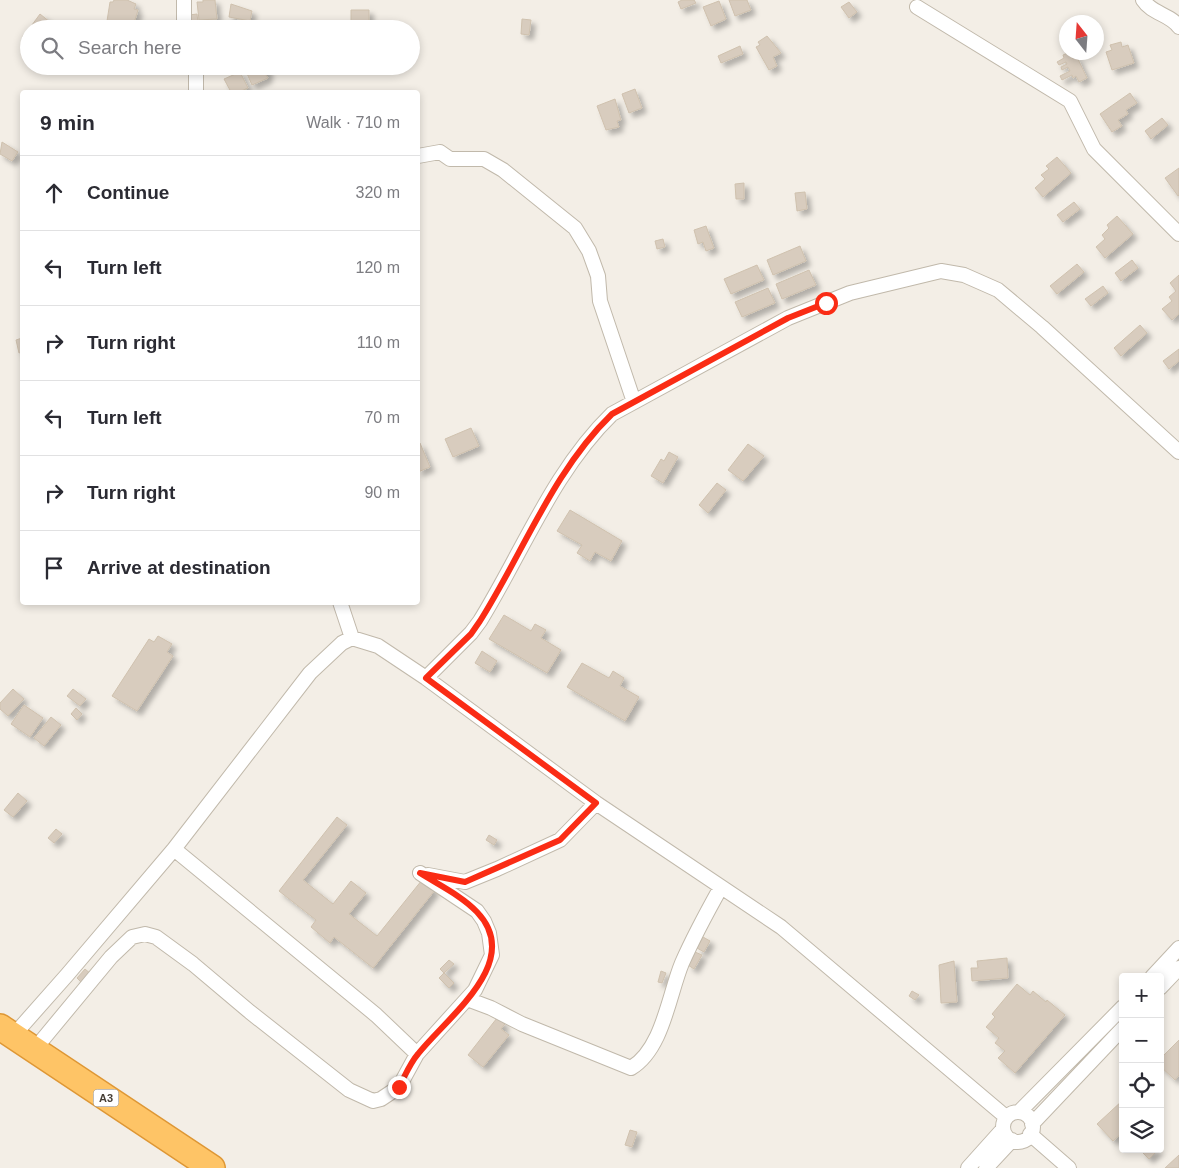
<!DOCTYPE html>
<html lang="en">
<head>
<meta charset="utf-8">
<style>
  :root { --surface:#fff; --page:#f2f2f3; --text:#2b2b33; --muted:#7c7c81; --line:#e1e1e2 }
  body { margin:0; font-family:Helvetica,sans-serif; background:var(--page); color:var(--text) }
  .controls { position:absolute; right:15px; bottom:15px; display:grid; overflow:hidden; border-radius:5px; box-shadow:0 2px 8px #0003 }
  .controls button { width:45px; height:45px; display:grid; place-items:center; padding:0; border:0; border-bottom:1px solid var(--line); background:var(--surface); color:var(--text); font:25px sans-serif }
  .compass { position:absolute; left:1059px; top:15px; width:45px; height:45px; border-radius:50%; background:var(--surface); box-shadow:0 2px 8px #0003; rotate:343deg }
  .stop { position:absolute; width:15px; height:15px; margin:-11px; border:4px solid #fa2c15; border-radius:50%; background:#fff }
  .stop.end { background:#fa2c15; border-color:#fff; box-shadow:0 1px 5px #0008 }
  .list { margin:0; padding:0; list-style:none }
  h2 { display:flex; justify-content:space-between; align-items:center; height:65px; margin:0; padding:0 20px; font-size:21px }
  h2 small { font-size:16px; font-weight:400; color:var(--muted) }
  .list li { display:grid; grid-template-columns:32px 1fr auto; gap:15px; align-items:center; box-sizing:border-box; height:75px; padding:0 20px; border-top:1px solid var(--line) }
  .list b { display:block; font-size:19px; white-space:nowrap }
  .list em { font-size:16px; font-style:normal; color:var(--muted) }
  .icon { flex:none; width:28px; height:28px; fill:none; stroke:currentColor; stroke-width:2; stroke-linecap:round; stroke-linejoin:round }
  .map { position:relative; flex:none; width:1179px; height:1168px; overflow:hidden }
  .search { position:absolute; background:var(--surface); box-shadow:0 2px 8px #0003; left:20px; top:20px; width:400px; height:55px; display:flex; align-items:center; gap:12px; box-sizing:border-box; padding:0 18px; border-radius:28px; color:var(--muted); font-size:19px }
  .panel { position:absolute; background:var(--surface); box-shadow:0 2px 8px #0003; left:20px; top:90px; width:400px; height:515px; border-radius:5px }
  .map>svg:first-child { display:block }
  .building { fill:#d8ccbe; stroke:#cfc1ae; filter:url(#shadow) }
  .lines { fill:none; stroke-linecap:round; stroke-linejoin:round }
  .street-casing { stroke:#c1b9ab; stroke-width:16 }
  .highway-casing { stroke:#de9735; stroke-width:28 }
  .street { stroke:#fff; stroke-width:14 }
  .highway { stroke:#fec466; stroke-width:25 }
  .route { stroke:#fa2c15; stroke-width:6 }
  .labels { text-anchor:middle; stroke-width:4.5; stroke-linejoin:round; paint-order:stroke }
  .shield { fill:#fff; stroke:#7e7872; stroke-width:1 }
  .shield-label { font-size:11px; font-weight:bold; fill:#463e35 }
</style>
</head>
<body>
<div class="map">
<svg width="1179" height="1168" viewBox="0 0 1179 1168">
  <defs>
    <filter id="shadow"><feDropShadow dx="4.5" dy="4.5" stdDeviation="2.5" flood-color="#0004"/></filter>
  </defs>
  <rect width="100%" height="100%" fill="#f3eee6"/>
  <path class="building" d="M 114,0 L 127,0 L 136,4 L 134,9 L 138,10 L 135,20 L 121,26 L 107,21 L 110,2 L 113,2 Z
    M 203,0 L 215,0 L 217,19 L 199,20 L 197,2 L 203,2 Z
    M 682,0 L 694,0 L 696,3 L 681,9 L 678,2 Z
    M 729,0 L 747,0 L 751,10 L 735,16 Z
    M 719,1 L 726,19 L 711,26 L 703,7 Z
    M 849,2 L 857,12 L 849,18 L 841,7 Z
    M 231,4 L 252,11 L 250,21 L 229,17 Z
    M 351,10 L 369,10 L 369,25 L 351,25 Z
    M 40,14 L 55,26 L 53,29 L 29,29 Z
    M 197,14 L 198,22 L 190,23 L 189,15 Z
    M 522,19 L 531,20 L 529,35 L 521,34 Z
    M 316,22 L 331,22 L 331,29 L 316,29 Z
    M 253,23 L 254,29 L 231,29 Z
    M 29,29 L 29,42 L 22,37 Z
    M 767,36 L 781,53 L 773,57 L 777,66 L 769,70 L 756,47 L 760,45 L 758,42 Z
    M 1121,42 L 1122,47 L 1128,45 L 1134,63 L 1112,70 L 1106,52 L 1112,50 L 1110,45 Z
    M 740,46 L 743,54 L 721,63 L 718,56 Z
    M 1070,52 L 1073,59 L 1077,57 L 1087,78 L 1079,82 L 1076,76 L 1073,78 L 1072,75 L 1062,80 L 1060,76 L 1070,71 L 1068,67 L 1062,70 L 1061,67 L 1067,64 L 1066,62 L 1059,65 L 1057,62 L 1064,58 L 1063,55 Z
    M 252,66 L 266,66 L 269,74 L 266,75 L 268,78 L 252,85 L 245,69 Z
    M 240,72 L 248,88 L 239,92 L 231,92 L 224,79 Z
    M 635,89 L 642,108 L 629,113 L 622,94 Z
    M 1130,93 L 1137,103 L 1126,110 L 1128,114 L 1118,120 L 1122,126 L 1112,132 L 1100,114 Z
    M 615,99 L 621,120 L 617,121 L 619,127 L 606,130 L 597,106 Z
    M 1162,118 L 1168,125 L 1151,139 L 1145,131 Z
    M 2,142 L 18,152 L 12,161 L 0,154 Z
    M 1057,157 L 1071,173 L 1043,197 L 1035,188 L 1045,179 L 1041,175 L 1049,169 L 1046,166 Z
    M 1179,168 L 1179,195 L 1178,196 L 1165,178 Z
    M 744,183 L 744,199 L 736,199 L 735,184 Z
    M 805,192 L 807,209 L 797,211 L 795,193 Z
    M 1074,202 L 1080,209 L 1063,222 L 1057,215 Z
    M 1117,216 L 1133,234 L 1105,258 L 1096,247 L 1105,239 L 1102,235 L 1109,228 L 1107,225 Z
    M 706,226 L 714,248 L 706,251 L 703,242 L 698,244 L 694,230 Z
    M 663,239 L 665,247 L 657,249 L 655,241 Z
    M 800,246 L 806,261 L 773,275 L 767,260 Z
    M 1132,260 L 1138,268 L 1121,281 L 1115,273 Z
    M 1077,264 L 1084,272 L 1057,294 L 1050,286 Z
    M 757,265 L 764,280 L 731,294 L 724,279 Z
    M 809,270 L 816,285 L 782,299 L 776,284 Z
    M 1179,275 L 1179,314 L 1172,320 L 1162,309 L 1172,301 L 1169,297 L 1176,291 L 1170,283 Z
    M 1103,286 L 1108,293 L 1091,306 L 1085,299 Z
    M 768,288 L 775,303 L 742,317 L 735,302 Z
    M 1140,325 L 1147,333 L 1121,356 L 1114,348 Z
    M 22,338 L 22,352 L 19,353 L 16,340 Z
    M 1179,349 L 1179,361 L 1169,369 L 1163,361 Z
    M 471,428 L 479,446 L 453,457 L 445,439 Z
    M 420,443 L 430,467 L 418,472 L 418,444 Z
    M 748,444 L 764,456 L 743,481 L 728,470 Z
    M 669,452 L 678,457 L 663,483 L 651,476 L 661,459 L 664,461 Z
    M 717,483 L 726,490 L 708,513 L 699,505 Z
    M 570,510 L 622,541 L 611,561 L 595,552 L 590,561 L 577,553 L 582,545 L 557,531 Z
    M 504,615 L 531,631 L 535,624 L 546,630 L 541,638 L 561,650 L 547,673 L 489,639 Z
    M 158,636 L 172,644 L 167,652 L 173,656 L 137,711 L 112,696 L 149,639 L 154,642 Z
    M 482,651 L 497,661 L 490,672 L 475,663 Z
    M 582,663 L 609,678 L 613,671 L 624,678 L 620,686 L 639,697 L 625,721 L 567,687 Z
    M 13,689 L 24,699 L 8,716 L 0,709 L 0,703 Z
    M 73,689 L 86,699 L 80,706 L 67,696 Z
    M 24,705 L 43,718 L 30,737 L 11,724 Z
    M 76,708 L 82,714 L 77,720 L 71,714 Z
    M 51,717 L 61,725 L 44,746 L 34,738 Z
    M 18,793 L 27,801 L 13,817 L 4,810 Z
    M 337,817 L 347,825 L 303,880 L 333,904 L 351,881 L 366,893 L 349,914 L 377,936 L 422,880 L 435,890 L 373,968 L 334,937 L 330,943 L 311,927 L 316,920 L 279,891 Z
    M 56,829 L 62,834 L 54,843 L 48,838 Z
    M 489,835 L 497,840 L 494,845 L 486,840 Z
    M 703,937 L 710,941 L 704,952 L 697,948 Z
    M 695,952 L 702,955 L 694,969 L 688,965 Z
    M 1007,958 L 1008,978 L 972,981 L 971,968 L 978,968 L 977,961 Z
    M 449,960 L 454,964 L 444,973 L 454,983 L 449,988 L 439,978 L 444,973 L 440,969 Z
    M 954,961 L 957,1002 L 941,1003 L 939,965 Z
    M 85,969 L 91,974 L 82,983 L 77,978 Z
    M 661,971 L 666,973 L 662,983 L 658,982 Z
    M 1017,984 L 1030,995 L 1033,991 L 1046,1002 L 1047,1000 L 1065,1015 L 1015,1073 L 998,1058 L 1005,1051 L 995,1043 L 999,1038 L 986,1027 L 995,1017 L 992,1014 Z
    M 912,991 L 919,995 L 915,1000 L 909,996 Z
    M 497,1018 L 505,1024 L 501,1029 L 509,1035 L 483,1067 L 468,1055 Z
    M 1179,1040 L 1179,1075 L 1175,1080 L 1160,1066 L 1160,1059 Z
    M 1123,1100 L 1123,1132 L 1113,1141 L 1097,1124 Z
    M 630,1130 L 637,1132 L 632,1147 L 625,1145 Z
    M 1144,1149 L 1159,1149 L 1149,1159 L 1142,1152 Z
    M 1179,1155 L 1179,1168 L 1165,1168 Z"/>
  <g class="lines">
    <g class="street-casing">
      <path id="street" d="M 184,0 L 184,29
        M 1143,0 C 1152,14 1170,14 1179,27
        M 917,7 L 1070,101 L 1094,149 L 1179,234
        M 196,92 L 196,66
        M 418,156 L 440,152 L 450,159 L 484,159 L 503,170 L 575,228 L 589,251 L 598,276 L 600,301 L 634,402
        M 340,602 L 352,638
        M 426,678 L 471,633 L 480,621 C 522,553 554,470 612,414 L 788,318 L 850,293 L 941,271 L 964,275 L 998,290 L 1042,327 L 1179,452
        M 174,849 L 376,1015 L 417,1054
        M 428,875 L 465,882 L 497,869 L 560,840 L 596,803
        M 1152,977 L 1179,948
        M 1160,988 L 1179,968
        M 467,999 L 491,1008 L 522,1024 L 631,1068 C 663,1049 669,994 682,963 C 694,936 707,912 721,887
        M 13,1036 L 67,975 L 174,849 L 310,673 L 342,643 L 352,638 L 378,646 L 426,678 L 596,803 L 781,927 L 1006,1117
        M 34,1050 L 111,957 L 132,937 L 145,934 L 156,937 L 193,964 L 250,1012 L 349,1090 L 373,1101 L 381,1099 L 399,1087 L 417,1054 L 475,990 L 492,955 L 489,933 L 484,921 L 477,911 L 420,873
        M 1019,1112 L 1123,1007
        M1003 1127a15 15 0 1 1 30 0a15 15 0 1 1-30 0Z
        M 1032,1124 L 1123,1028
        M 1030,1134 L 1069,1168
        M 968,1168 L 1003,1129
        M 986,1168 L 1012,1140"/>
    </g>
    <g class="highway-casing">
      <path id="highway" d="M 0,1027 L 212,1168"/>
    </g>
    <use href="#street" class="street"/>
    <use href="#highway" class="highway"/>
  </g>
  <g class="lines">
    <path class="route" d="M 399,1087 C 405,1076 410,1063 418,1054 C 446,1018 525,962 477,912 C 462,896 439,885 420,873 L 465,882 L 560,840 L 596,803 L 426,678 L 471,634 L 480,621 C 523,553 553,471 612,414 L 788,318 L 826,303"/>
  </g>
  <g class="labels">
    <rect class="shield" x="93.5" y="1089.5" width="25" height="17" rx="4"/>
    <g class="shield-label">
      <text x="106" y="1102">A3</text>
    </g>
  </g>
</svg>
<div class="controls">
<button>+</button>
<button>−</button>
<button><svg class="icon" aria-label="locate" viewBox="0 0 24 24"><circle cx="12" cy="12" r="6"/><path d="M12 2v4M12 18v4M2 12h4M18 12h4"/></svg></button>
<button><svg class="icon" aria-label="layers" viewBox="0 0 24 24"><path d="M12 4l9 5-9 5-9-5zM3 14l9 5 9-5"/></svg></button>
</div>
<svg class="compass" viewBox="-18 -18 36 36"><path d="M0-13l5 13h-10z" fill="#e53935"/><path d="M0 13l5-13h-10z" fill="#7c7c81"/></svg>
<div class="stop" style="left:826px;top:303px"></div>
<div class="stop end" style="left:399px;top:1087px"></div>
<div class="search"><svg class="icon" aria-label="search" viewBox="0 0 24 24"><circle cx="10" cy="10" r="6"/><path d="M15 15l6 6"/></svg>Search here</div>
<section class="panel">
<h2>9 min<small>Walk · 710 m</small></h2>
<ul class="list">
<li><svg class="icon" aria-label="ahead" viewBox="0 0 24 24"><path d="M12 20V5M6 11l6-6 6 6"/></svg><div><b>Continue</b></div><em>320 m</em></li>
<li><svg class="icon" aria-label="left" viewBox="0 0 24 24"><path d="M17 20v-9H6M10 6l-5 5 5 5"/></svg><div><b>Turn left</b></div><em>120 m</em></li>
<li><svg class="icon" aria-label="right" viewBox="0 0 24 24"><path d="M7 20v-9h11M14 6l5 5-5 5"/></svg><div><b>Turn right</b></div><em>110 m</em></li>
<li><svg class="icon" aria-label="left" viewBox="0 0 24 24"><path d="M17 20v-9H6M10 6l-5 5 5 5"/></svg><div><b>Turn left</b></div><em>70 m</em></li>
<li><svg class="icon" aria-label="right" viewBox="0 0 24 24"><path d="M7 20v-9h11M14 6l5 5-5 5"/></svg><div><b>Turn right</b></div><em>90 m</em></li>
<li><svg class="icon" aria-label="arrive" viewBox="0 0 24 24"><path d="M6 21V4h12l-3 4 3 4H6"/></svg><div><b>Arrive at destination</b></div></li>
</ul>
</section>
</div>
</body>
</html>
